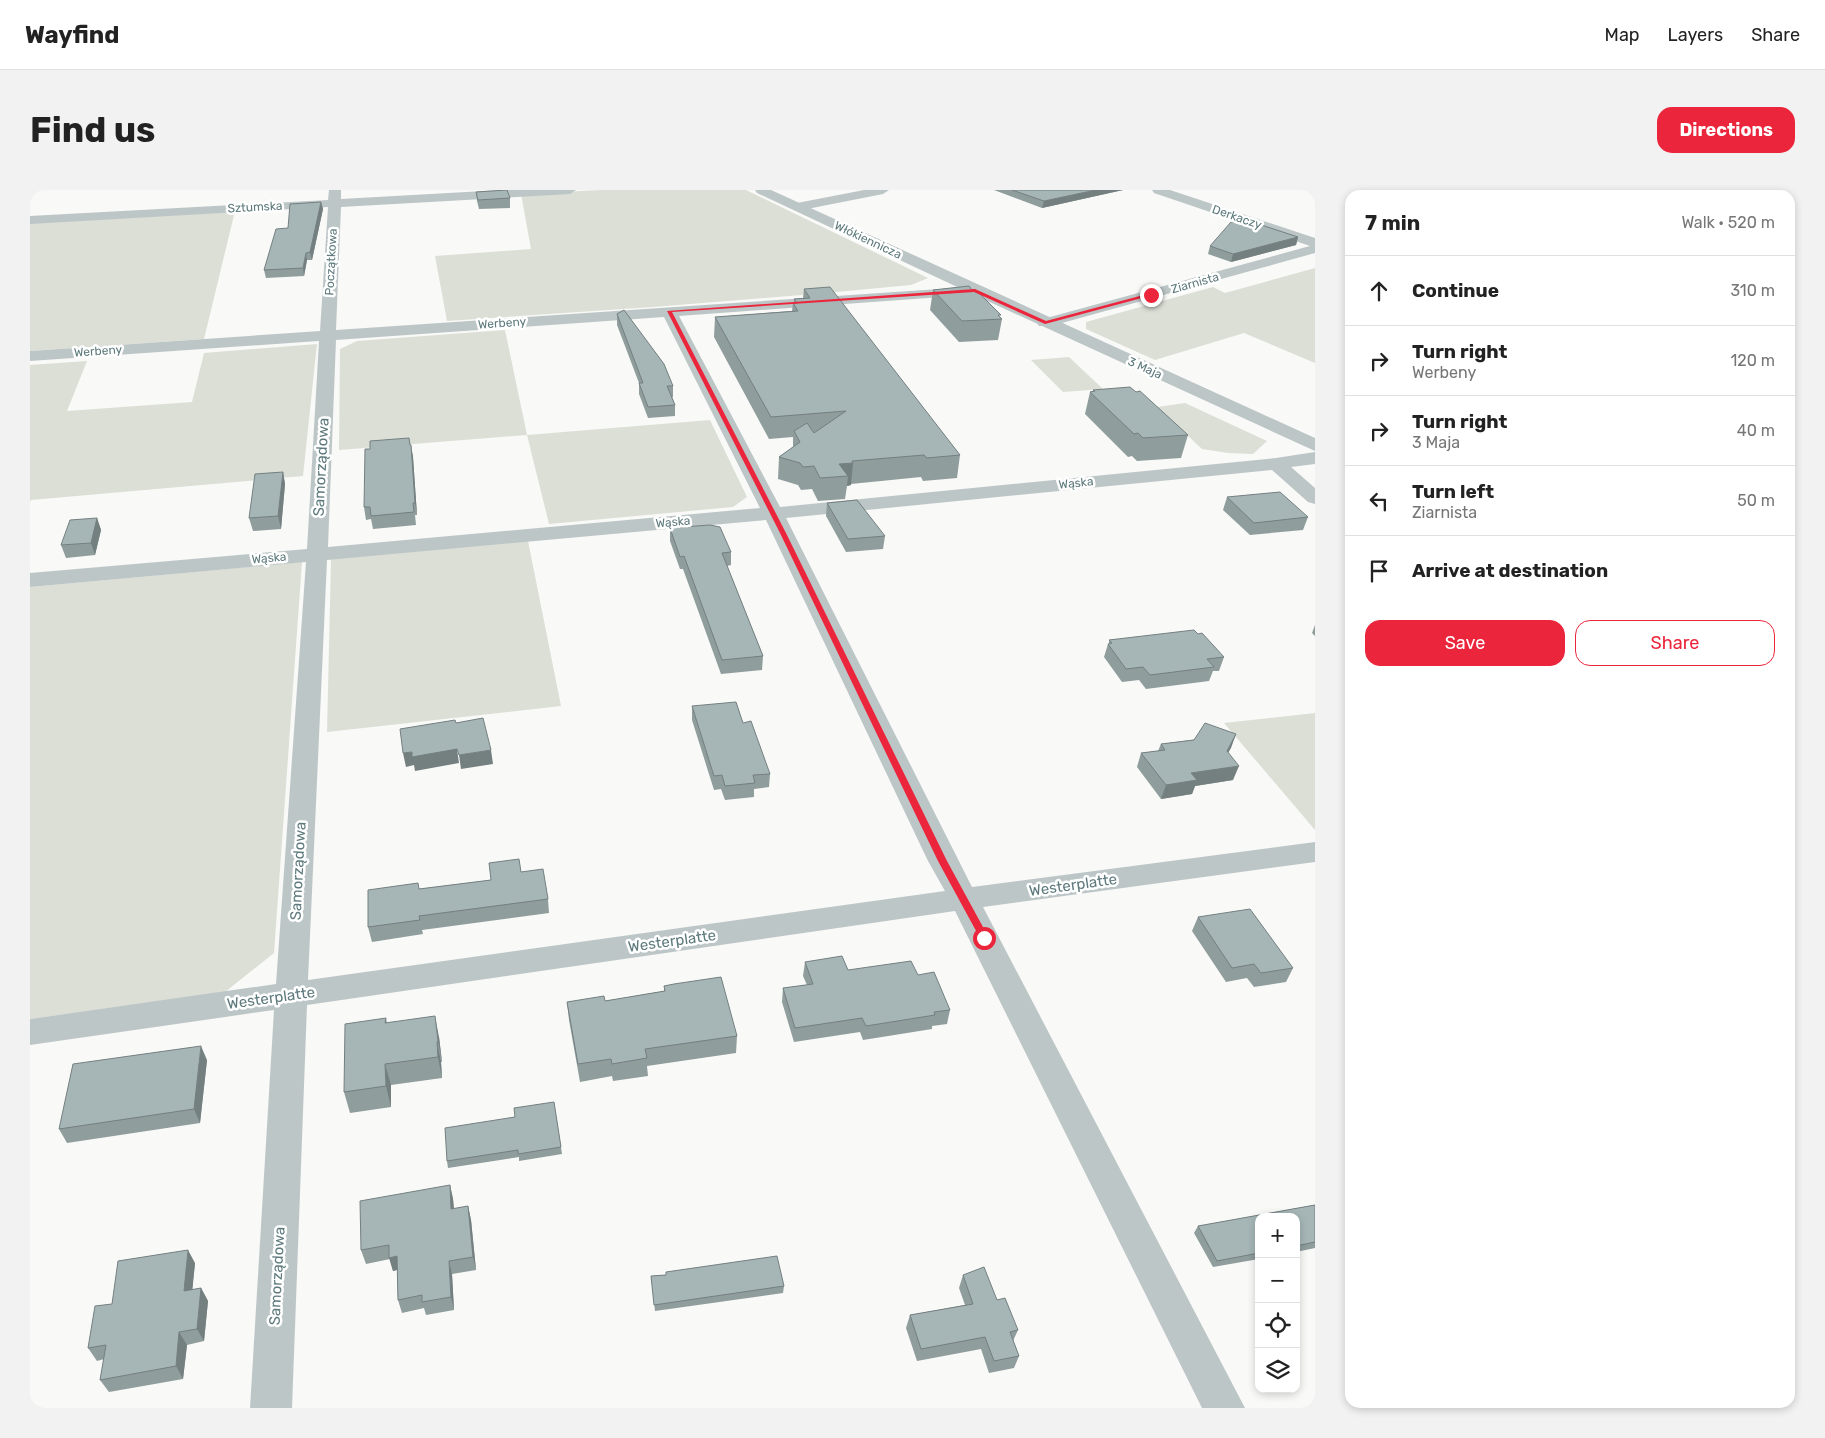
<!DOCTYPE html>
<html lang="en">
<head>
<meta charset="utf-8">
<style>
  :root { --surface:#fff; --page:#f2f2f2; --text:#222; --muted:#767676; --line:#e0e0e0; --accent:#eb253b }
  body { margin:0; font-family:Rubik,sans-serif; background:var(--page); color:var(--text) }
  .controls { position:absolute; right:15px; bottom:15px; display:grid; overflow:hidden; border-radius:10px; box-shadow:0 2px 8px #0003 }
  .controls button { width:45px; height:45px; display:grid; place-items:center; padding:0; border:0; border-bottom:1px solid var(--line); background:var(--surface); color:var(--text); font:25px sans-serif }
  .stop { position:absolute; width:15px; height:15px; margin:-11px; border:4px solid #eb253b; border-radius:50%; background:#fff }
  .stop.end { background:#eb253b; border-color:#fff; box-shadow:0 1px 5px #0008 }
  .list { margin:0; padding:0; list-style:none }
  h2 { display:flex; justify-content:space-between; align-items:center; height:65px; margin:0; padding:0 20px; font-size:21px }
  h2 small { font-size:16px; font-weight:400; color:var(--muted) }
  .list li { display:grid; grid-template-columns:32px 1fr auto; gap:15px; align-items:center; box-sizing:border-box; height:70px; padding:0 20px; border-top:1px solid var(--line) }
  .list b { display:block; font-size:19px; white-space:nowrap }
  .list p { margin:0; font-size:16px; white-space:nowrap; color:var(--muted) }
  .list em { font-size:16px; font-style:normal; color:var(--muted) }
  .actions { display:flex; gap:10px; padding:15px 20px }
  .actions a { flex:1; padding:11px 0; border:1px solid var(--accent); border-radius:15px; text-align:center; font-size:18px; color:var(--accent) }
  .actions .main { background:var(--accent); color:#fff }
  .icon { flex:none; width:28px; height:28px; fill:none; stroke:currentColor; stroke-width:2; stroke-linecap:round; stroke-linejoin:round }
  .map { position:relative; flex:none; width:1285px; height:1218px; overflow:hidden; border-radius:15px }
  header { display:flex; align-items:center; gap:30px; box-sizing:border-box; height:70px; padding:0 25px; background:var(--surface); border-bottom:1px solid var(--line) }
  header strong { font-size:24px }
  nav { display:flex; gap:28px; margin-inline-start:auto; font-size:18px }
  .intro { display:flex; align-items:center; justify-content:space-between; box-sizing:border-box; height:120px; padding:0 30px }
  h1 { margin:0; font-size:35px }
  .button { padding:12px 22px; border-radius:15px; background:var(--accent); color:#fff; font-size:18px; font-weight:700 }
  main { display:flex; gap:30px; padding:0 30px }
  aside { flex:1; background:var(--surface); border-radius:15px; box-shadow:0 2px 8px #0003 }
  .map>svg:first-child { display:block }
  .green { fill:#dcdfd6 }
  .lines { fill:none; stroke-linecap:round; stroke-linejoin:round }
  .minor { fill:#bdc6c7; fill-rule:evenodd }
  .tertiary { fill:#bdc6c7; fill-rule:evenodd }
  .wall { fill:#8f9d9d }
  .shaded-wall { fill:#747f80 }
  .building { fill:#a6b6b7; stroke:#747f80 }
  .route { fill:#eb253b }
  .labels { text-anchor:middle; stroke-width:5; stroke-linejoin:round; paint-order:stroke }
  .far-street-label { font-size:12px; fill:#5e7a7d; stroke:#fff }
  .street-label { font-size:15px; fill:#5e7a7d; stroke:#fff }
</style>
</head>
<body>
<header>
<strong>Wayfind</strong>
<nav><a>Map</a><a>Layers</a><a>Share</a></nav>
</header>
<div class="intro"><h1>Find us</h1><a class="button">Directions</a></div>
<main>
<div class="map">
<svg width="1285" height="1218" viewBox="0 0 1285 1218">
  <rect width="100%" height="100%" fill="#f9f9f7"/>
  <path class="green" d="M 571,0 L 716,0 L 898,88 L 881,95 L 796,103 L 623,117 L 417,131 L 405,66 L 501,59 L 491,4 Z
    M 205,21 L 174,149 L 0,161 L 0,33 Z
    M 1285,78 L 1285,173 L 1214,143 L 1125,170 L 1056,139 L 1056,132 L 1183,97 L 1195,103 Z
    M 475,140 L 497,245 L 680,230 L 717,307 L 703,317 L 519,334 L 497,245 L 309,260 L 310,159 L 327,151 Z
    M 287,154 L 273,286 L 1,310 L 0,312 L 0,175 L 57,171 L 37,221 L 162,212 L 174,163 Z
    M 1039,167 L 1073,199 L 1033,202 L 1001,170 Z
    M 1155,213 L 1237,251 L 1223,264 L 1198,263 L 1172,259 L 1127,217 Z
    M 498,351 L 531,516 L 297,542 L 301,369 Z
    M 272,372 L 244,763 L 195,802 L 0,829 L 0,397 Z
    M 1285,523 L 1285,640 L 1194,533 Z"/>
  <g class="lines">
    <path class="minor" d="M 299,0 L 311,0 L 311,9 L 472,0 L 546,0 L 540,4 L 311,17 L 306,140 L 939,97 L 944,98 L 946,101 L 944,104 L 939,105 L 649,126 L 750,317 L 1246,268 L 1285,262 L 1285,274 L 1261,277 L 1285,298 L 1285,314 L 1278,312 L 1242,280 L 756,328 L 942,697 L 1285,652 L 1285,672 L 953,717 L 1215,1218 L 1172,1218 L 925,721 L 277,815 L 262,1218 L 220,1218 L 244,820 L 0,855 L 0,829 L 246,794 L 276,372 L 0,397 L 0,383 L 277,359 L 289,151 L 0,171 L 0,161 L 290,141 L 298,17 L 0,34 L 0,26 L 298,10 ZM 634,127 L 730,318 L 298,357 L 306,150 ZM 736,330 L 898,671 L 915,701 L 278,790 L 297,370 Z
      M 834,0 L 859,0 L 853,4 L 767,21 L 761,17 L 767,13 Z
      M 1122,0 L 1140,0 L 1285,48 L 1285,63 L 1021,136 L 1009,136 L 1007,133 L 1009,130 L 1280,56 L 1124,3 Z"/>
    <path class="tertiary" d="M 725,0 L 741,0 L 1285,248 L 1285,261 L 940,103 L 727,3 Z"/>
  </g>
  <path class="wall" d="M 964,0 L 1093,0 L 1012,18 Z
    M 446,2 L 480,8 L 480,18 L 449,19 L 447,11 Z
    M 291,12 L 293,19 L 282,70 L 277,70 L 274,86 L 236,88 L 234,80 L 258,38 Z
    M 1268,47 L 1266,55 L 1201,72 L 1178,64 L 1180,56 Z
    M 774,99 L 930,265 L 927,288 L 893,291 L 891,287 L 821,294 L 821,295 L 817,296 L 815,309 L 788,311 L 782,299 L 771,300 L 768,295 L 748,289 L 749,267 L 763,257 L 763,247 L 739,249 L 684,147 L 685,127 L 762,121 L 763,113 L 764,113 L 764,109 L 773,108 Z
    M 903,100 L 971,128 L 972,129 L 968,150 L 929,152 L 900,120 Z
    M 587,124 L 643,196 L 643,207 L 642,207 L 645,215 L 645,226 L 618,228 L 609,204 L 609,193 L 587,135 Z
    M 1063,200 L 1158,245 L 1151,268 L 1107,271 L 1102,266 L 1098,267 L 1055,224 L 1060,202 L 1063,201 Z
    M 379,248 L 383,267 L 387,325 L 385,325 L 386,335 L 343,339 L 341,329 L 336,330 L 334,317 L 340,259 Z
    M 253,282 L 255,294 L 251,339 L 223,341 L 219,328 Z
    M 1197,307 L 1278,327 L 1273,340 L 1220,345 L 1193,320 Z
    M 797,313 L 855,346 L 853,359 L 816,362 L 796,326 Z
    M 67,328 L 71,340 L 65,365 L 36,368 L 31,355 Z
    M 640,338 L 701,362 L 701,375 L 697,376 L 733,466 L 732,480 L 691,484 L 653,379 L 650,379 L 640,351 Z
    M 1285,435 L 1285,446 L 1282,443 Z
    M 1168,444 L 1194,467 L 1189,481 L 1183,481 L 1179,491 L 1116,499 L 1109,490 L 1092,492 L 1074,467 L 1078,454 L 1079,454 L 1079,450 Z
    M 662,516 L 713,533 L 740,584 L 739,597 L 724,599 L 724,607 L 695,610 L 691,599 L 684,600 L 662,530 Z
    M 1206,544 L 1198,563 L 1203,590 L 1165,596 L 1162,604 L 1131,609 L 1107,577 L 1111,563 L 1128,561 L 1131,554 Z
    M 491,682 L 518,709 L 519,723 L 392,740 L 393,744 L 342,752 L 338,737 L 390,699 L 461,690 Z
    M 1168,727 L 1263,778 L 1256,792 L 1224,797 L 1217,788 L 1196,792 L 1162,741 Z
    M 775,772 L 818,780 L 888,785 L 920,820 L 917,834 L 902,836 L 902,839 L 833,850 L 830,842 L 764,852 L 752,812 L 753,798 L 777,795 L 773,786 Z
    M 634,796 L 707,846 L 706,863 L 617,876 L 618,886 L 583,891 L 582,886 L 550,892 L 539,830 L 537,812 L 575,811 L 634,801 Z
    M 356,828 L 357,833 L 409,847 L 412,872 L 411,872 L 412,888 L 361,895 L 361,917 L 320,923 L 314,902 Z
    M 177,870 L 170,933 L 37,953 L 29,939 Z
    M 524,912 L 532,964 L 489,971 L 489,967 L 418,978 L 417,971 L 485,927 Z
    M 420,995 L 423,1009 L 424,1019 L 438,1016 L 441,1030 L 446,1080 L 422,1084 L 424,1120 L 396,1125 L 394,1118 L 372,1123 L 368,1110 L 367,1080 L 363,1081 L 360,1069 L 336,1074 L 331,1060 Z
    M 1285,1015 L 1285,1058 L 1266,1062 L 1266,1027 L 1229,1027 L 1229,1069 L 1183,1077 L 1164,1043 L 1168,1036 Z
    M 165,1073 L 162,1100 L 171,1098 L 178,1111 L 174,1151 L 157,1155 L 153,1189 L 79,1202 L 70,1190 L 74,1169 L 67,1171 L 58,1158 L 82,1114 Z
    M 636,1085 L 754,1096 L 753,1103 L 625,1121 L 621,1086 Z
    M 933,1085 L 967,1110 L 988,1140 L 983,1151 L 989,1166 L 984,1178 L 959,1183 L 951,1159 L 887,1171 L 876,1138 L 880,1125 L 935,1115 L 929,1098 Z"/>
  <path class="shaded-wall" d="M 1066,0 L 1093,0 L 1012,18 L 1014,11 Z
    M 291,12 L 293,19 L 282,70 L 280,62 Z
    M 1268,47 L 1266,55 L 1201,72 L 1203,64 Z
    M 276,63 L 277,70 L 274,86 L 273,78 Z
    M 381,255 L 383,267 L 387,325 L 385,313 Z
    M 823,273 L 821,295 L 817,296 L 818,286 L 809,274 Z
    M 253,282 L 255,294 L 251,339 L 248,326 Z
    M 67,328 L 71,340 L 65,365 L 61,353 Z
    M 1206,544 L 1201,558 L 1191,575 L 1197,561 Z
    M 427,559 L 429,573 L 385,581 L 384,575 L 376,577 L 373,563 L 382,562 Z
    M 461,560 L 463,574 L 431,579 L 429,565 Z
    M 1209,576 L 1203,590 L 1165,596 L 1162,604 L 1131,609 L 1136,595 L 1161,583 Z
    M 405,826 L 409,847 L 412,872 L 408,851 Z
    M 407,852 L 411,872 L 412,888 L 408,867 Z
    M 171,856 L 177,870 L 170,933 L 164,919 Z
    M 355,874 L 361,895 L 361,917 L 356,896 Z
    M 420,995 L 423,1009 L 425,1032 L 421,1019 Z
    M 438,1016 L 441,1030 L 446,1080 L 443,1067 Z
    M 158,1060 L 165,1073 L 161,1114 L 154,1101 Z
    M 367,1066 L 370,1079 L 363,1081 L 359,1068 Z
    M 419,1071 L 422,1084 L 424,1120 L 421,1107 Z
    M 171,1098 L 178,1111 L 174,1151 L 167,1139 Z
    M 149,1142 L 157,1155 L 153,1189 L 146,1176 Z"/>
  <path class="building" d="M 477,0 L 480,8 L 448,10 L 446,2 Z
    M 982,0 L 1066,0 L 1014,11 Z
    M 291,12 L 280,62 L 276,63 L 273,78 L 234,80 L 246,39 L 258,38 L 260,14 Z
    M 1219,31 L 1268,47 L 1203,64 L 1180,56 L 1201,32 Z
    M 939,96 L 942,100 L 946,100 L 971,125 L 968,125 L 972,129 L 932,131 L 903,100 Z
    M 800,97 L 930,265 L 897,268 L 894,265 L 822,271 L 823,273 L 809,274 L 818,286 L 790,288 L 784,276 L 773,277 L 770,273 L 749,267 L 770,252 L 764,241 L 777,233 L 784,243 L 816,221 L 741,227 L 685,127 L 768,121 L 763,113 L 767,113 L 764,109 L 780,108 L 774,99 Z
    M 594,120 L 634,174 L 643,196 L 637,196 L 645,215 L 618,217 L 609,193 L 613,193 L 587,124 Z
    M 1100,197 L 1106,202 L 1110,201 L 1158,245 L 1113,248 L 1108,243 L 1104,244 L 1060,202 L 1065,201 L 1063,200 Z
    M 379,248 L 380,255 L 381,255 L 385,313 L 383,313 L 384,322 L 341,326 L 340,317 L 334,317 L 335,259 L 340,259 L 340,251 Z
    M 253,282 L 248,326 L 219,328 L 225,284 Z
    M 1250,302 L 1278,327 L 1224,333 L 1197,307 Z
    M 827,310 L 855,346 L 818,349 L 797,313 Z
    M 67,328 L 61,353 L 31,355 L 40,330 Z
    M 680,335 L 690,337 L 701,362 L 692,363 L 733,466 L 692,470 L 654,366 L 650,367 L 640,338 Z
    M 1164,440 L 1168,444 L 1172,443 L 1194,467 L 1177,469 L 1184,477 L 1120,485 L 1113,477 L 1096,479 L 1078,454 L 1082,453 L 1079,450 Z
    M 706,512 L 713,533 L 721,531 L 740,584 L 723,585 L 725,593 L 695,596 L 692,585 L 684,586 L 662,516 Z
    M 453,528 L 461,560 L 429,565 L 427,559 L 382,567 L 382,562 L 373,563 L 370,539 L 425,530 L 426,533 Z
    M 1175,533 L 1206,544 L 1197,561 L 1209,576 L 1161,583 L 1167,590 L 1136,595 L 1111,563 L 1135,560 L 1131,554 L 1164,550 Z
    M 489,669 L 491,682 L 513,679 L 518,709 L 389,726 L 390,730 L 338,737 L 338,700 L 388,693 L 389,699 L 461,690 L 459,673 Z
    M 1220,719 L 1263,778 L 1231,783 L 1224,774 L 1202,778 L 1168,727 Z
    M 812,766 L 818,780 L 881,771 L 888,785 L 904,782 L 920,820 L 904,822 L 905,825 L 836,836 L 832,828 L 765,838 L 753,798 L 783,794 L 775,772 Z
    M 691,787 L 707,846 L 615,859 L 617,868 L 582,874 L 581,869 L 548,874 L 537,812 L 574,806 L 575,811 L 635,801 L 634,796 L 644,794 Z
    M 405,826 L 408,851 L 407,852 L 408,867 L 355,874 L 356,896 L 314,902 L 315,834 L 356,828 L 355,833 Z
    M 171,856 L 164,919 L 29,939 L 43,874 Z
    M 524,912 L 531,957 L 488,964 L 488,960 L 417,971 L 415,938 L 485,927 L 484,918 Z
    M 420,995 L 421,1019 L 438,1016 L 443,1067 L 419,1071 L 421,1107 L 392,1112 L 392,1105 L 368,1110 L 367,1066 L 359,1068 L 359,1055 L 331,1060 L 330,1011 Z
    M 1285,1015 L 1285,1052 L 1266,1056 L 1266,1027 L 1229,1027 L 1229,1063 L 1187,1071 L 1168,1036 Z
    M 158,1060 L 154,1101 L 171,1098 L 167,1139 L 149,1142 L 146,1176 L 70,1190 L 76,1155 L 58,1158 L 65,1116 L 82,1114 L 88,1071 Z
    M 747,1066 L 754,1096 L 624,1115 L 621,1086 L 636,1085 L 636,1082 Z
    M 954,1077 L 967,1110 L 975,1108 L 988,1140 L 980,1142 L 989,1166 L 964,1171 L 955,1147 L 891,1159 L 880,1125 L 943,1114 L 933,1085 Z"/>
  <path class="route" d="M 945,99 L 1016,131 L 1121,103 L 1123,105 L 1015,134 L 944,102 L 642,122 L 756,343 L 917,671 L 959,748 L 954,751 L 951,750 L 908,671 L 750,343 L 637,121 Z"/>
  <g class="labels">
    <g class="far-street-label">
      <text transform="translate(225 17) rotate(-3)" y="4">Sztumska</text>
      <text transform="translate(1207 27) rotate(19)" y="4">Derkaczy</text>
      <text transform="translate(838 50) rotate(25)" y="4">Włókiennicza</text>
      <text transform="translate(301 72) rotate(-87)" y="4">Początkowa</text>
      <text transform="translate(1165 93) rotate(-16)" y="4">Ziarnista</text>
      <text transform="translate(472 133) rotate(-4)" y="4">Werbeny</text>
      <text transform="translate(68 161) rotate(-4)" y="4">Werbeny</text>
      <text transform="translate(1115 178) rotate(24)" y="4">3 Maja</text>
      <text transform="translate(1046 293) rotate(-6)" y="4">Wąska</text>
      <text transform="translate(643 332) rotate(-5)" y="4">Wąska</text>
      <text transform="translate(239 368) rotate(-5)" y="4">Wąska</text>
    </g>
    <g class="street-label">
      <text transform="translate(291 277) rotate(-87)" y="5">Samorządowa</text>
      <text transform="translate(268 681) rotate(-87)" y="5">Samorządowa</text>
      <text transform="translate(1043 695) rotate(-8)" y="5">Westerplatte</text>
      <text transform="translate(642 751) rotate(-8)" y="5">Westerplatte</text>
      <text transform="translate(241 808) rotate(-8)" y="5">Westerplatte</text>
      <text transform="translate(247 1086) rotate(-87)" y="5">Samorządowa</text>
    </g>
  </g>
</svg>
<div class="controls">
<button>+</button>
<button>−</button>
<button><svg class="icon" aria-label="locate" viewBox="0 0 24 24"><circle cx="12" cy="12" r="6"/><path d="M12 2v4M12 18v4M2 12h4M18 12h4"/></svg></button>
<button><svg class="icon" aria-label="layers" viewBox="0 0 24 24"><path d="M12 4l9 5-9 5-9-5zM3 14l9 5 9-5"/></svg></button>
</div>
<div class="stop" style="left:954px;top:748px"></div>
<div class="stop end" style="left:1121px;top:105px"></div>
</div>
<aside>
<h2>7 min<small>Walk · 520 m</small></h2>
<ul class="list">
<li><svg class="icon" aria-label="ahead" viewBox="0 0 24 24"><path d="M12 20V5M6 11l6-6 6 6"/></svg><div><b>Continue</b></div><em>310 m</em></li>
<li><svg class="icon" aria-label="right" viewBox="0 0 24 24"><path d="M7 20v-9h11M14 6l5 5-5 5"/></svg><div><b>Turn right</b><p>Werbeny</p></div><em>120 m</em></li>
<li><svg class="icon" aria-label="right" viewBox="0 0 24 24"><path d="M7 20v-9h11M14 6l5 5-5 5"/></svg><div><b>Turn right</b><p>3 Maja</p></div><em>40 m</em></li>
<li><svg class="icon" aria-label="left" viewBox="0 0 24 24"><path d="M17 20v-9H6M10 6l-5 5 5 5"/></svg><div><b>Turn left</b><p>Ziarnista</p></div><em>50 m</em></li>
<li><svg class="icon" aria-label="arrive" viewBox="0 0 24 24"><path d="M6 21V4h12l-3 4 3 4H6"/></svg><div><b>Arrive at destination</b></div></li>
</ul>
<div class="actions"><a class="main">Save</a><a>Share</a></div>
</aside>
</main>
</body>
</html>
